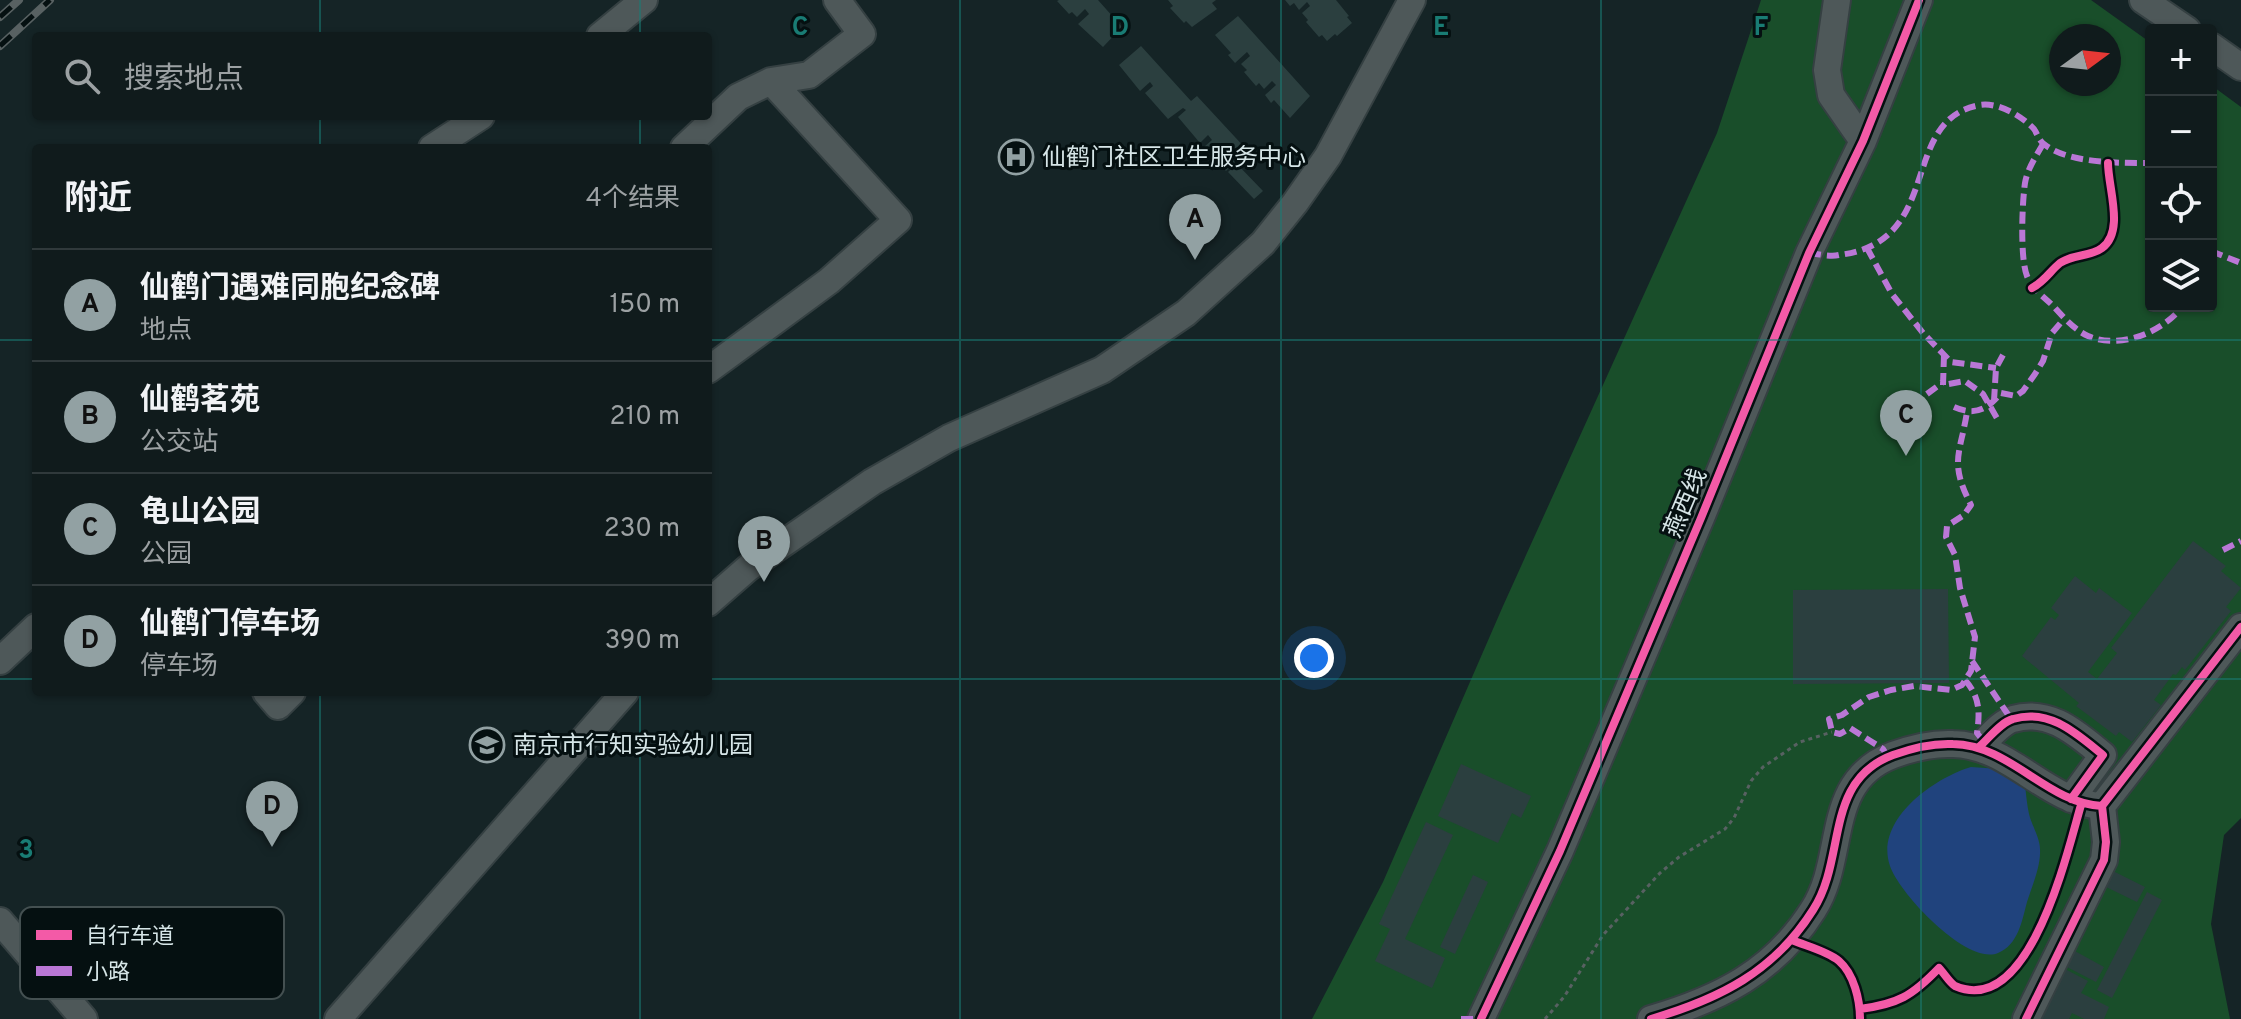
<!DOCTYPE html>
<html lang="zh">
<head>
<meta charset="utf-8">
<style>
  :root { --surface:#101b1c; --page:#192425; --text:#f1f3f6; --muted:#9ca1a3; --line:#30393b; --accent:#92a1a3 }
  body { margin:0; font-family:Overpass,"Noto Sans SC",sans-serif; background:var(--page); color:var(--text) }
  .controls { position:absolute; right:24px; top:24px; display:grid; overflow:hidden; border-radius:8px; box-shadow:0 2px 6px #0004 }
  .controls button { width:72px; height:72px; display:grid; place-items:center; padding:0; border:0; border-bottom:2px solid var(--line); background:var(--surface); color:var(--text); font:40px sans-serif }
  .compass { position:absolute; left:2049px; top:24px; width:72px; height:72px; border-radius:50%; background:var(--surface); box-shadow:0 2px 6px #0004; rotate:75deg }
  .you { position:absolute; left:1314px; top:658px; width:28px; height:28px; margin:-20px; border:6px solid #fff; border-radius:50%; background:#1a73e8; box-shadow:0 0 0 12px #1a73e833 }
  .badge { display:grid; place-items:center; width:52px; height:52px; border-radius:50%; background:var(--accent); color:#111; font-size:26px; font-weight:700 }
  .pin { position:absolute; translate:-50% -66px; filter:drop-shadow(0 2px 4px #0008) }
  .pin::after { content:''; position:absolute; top:42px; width:28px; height:24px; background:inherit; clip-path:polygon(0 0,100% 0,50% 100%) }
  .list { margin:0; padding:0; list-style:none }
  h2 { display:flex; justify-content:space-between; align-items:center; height:104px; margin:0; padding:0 32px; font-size:34px }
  h2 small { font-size:26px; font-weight:400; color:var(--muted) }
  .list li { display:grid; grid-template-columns:52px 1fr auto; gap:24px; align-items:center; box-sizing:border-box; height:112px; padding:0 32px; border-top:2px solid var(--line) }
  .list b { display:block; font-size:30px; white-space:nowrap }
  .list p { margin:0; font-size:26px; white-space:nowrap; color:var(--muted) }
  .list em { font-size:26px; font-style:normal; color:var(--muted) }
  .icon { flex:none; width:44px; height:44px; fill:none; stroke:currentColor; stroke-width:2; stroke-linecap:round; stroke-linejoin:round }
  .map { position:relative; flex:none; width:2241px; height:1019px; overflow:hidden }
  .search { position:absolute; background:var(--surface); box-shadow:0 2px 6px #0004; left:32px; top:32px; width:680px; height:88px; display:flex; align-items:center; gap:20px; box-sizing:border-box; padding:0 28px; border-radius:8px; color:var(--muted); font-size:30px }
  .panel { position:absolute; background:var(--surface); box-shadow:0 2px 6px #0004; left:32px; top:144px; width:680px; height:552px; border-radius:8px }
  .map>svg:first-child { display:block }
  .green { fill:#194e2a; fill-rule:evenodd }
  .water { fill:#20437d }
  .building { fill:#2b3f3f }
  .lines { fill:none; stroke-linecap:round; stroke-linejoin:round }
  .minor-casing { stroke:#354042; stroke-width:30 }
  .path { stroke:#586162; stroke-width:3; stroke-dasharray:4 4; stroke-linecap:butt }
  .minor { stroke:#4e5859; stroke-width:26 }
  .rail-casing { stroke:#586162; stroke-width:8 }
  .rail { stroke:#051011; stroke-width:5; stroke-dasharray:15; stroke-linecap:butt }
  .quiet { stroke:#ba77d6; stroke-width:6; stroke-dasharray:12 6; stroke-linecap:butt }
  .cycleway-casing { stroke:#051011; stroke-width:13 }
  .cycleway { stroke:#f35aa7; stroke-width:8 }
  .grid { fill:none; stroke:#197c74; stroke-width:2; stroke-opacity:0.55 }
  .labels { text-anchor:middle; stroke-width:6; stroke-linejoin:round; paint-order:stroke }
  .poi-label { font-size:24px; fill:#d6e5e7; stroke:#051011; text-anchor:start }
  .street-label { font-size:24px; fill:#d6e5e7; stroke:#051011 }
  .key { fill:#051011; stroke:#445051; stroke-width:2 }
  .key-label { font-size:22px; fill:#d6e5e7 }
  .grid-label { font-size:26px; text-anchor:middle; font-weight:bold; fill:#197c74; stroke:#051011; stroke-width:6; stroke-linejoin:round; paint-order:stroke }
</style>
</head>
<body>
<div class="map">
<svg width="2241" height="1019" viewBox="0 0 2241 1019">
  <rect width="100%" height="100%" fill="#152426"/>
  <path class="green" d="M 1761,0 L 2091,0 L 2151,43 L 2151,306 L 2211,306 L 2211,85 L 2241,107 L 2241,818 L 2224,835 L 2211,924 L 2230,1019 L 1312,1019 L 1383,882 L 1503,606 L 1717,133 ZM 2061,36 L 2109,36 L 2109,84 L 2061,84 Z"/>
  <path class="water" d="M 1971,767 L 2000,769 L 2025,784 C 2026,794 2027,805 2029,814 C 2032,826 2040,838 2040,849 C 2041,866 2032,886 2027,902 C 2022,921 2018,945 1998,953 C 1967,966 1899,893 1890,866 C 1874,820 1934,778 1971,767 Z"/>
  <path class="building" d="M 1059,0 L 1098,0 L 1122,27 L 1103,47 L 1078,24 L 1089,14 L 1085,9 L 1077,17 L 1072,12 L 1069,14 L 1057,1 Z
    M 1168,0 L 1216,0 L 1212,3 L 1217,9 L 1192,27 L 1186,21 L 1184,23 L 1170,8 L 1173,6 Z
    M 1285,0 L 1336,0 L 1349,16 L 1347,17 L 1352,23 L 1337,36 L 1335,34 L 1327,41 L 1322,35 L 1319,37 L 1306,22 L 1308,20 L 1302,13 L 1310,6 L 1307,2 L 1299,10 L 1294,3 L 1290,6 Z
    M 1238,16 L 1310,96 L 1290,118 L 1274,100 L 1271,103 L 1265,95 L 1276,85 L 1272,81 L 1264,89 L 1259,83 L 1256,86 L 1244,72 L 1247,70 L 1241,64 L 1250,56 L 1247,52 L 1235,63 L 1228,55 L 1231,53 L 1215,35 Z
    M 1141,46 L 1191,101 L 1197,96 L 1247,150 L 1226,171 L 1204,147 L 1212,140 L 1208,135 L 1200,143 L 1178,117 L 1186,110 L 1183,108 L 1168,119 L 1145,93 L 1153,86 L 1150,82 L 1140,91 L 1119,65 Z
    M 1237,164 L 1263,191 L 1254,199 L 1228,172 Z
    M 2193,541 L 2226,566 L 2221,571 L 2241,588 L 2226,607 L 2231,611 L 2185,670 L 2182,667 L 2176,675 L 2173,674 L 2154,700 L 2161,705 L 2132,742 L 2119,732 L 2116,736 L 2076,706 L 2079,703 L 2022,656 L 2051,617 L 2055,620 L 2059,615 L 2051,608 L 2075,576 L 2096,593 L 2099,588 L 2132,613 L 2088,672 L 2097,679 L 2117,653 L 2111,648 Z
    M 1948,589 L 1949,683 L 1793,684 L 1793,590 Z
    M 1461,764 L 1531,796 L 1521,818 L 1512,813 L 1498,843 L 1438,816 Z
    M 1426,822 L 1453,835 L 1405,939 L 1445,958 L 1432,988 L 1375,961 L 1390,929 L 1379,924 Z
    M 2111,870 L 2145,887 L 2137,902 L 2104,886 Z
    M 1473,875 L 1488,882 L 1455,954 L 1440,947 Z
    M 2147,892 L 2162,900 L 2112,998 L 2097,990 Z
    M 2073,950 L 2104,967 L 2096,982 L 2065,966 Z
    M 2063,968 L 2088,981 L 2081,993 L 2109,1007 L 2104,1019 L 2084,1019 L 2072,1013 L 2069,1019 L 2038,1019 Z"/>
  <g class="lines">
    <g class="minor-casing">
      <path id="minor" d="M 1837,0 L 1827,70 L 1831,95 L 1863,141
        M 2143,0 L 2187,30
        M 600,36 L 644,0
        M 2211,46 L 2241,67
        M 432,148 L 481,116
        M 684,148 L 738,97 L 771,81 L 809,75 L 862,34 L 837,0
        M 708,370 L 829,281 L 898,220 L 771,81
        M 708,603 L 748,568 L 872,482 L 949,438 L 1102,370 L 1186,313 L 1263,243 L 1295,203 L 1328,156 L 1412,0
        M 0,661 L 36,627
        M 266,692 L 278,706 L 292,692
        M 1979,747 C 1988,739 2001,722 2013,719 C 2050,708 2077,734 2103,755 L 2071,799
        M 0,921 L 84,1019
        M 338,1019 L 625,692
        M 1481,1019 L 1560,851 L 1701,518 L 1809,253 L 1863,141 L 1919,0
        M 1651,1019 C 1719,999 1774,972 1813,910 C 1847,858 1823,781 1893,755 C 1912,748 1932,743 1953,744 C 2011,745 2046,803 2102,806
        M 2026,1019 L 2104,860 L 2106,842 L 2102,806 L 2241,627"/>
    </g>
    <path class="path" d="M 1545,1019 L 1564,997 L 1603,935 L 1660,873 L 1679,857 L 1725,829 L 1734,818 L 1751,781 L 1763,767 L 1800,742 L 1832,732"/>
    <use href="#minor" class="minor"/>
    <g class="rail-casing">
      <path id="rail" d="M 0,17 L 19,0
        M 0,46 L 50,0"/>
    </g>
    <use href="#rail" class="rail"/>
    <path class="quiet" d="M 2043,144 C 2036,156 2027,170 2025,183 C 2022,203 2020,259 2027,276 C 2033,291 2045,297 2055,308 C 2065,319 2075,330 2088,336 C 2120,350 2163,332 2183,306
      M 2211,226 L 2211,233
      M 1867,248 L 1892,294 L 1923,333 L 1951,362 L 1996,368
      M 2211,251 L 2241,263
      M 1809,253 C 1819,254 1830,257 1839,255 C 1946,242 1897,120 1980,105 C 1998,102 2022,116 2034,129 C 2037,133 2039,141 2044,144 C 2068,164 2122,163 2151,163
      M 1944,355 L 1943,385 L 1965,381 L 1983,394 L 1998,420
      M 1927,394 L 1943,382
      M 1994,401 L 1996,368 L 2003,355
      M 1954,407 C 1975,416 1987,410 2001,393 L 2016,396 L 2023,391 L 2035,374 L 2043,361 L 2052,333 L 2064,319
      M 2223,550 L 2241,541
      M 1972,661 L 2011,719
      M 1965,680 C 1980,697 1980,712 1977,733 L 1984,742
      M 1888,757 L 1883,749 L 1850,728 L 1840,734 L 1832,732 L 1829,719 L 1842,715 L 1869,697 L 1891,690 L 1914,686 L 1951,690 L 1962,685 L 1971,671 L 1975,637 L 1960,588 L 1955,555 L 1946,537 L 1947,526 L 1964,515 L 1971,505 C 1949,462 1960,455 1967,412
      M 1461,1019 L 1479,1019"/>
    <g class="cycleway-casing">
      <path id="cycleway" d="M 2032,288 C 2045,281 2050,271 2060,263 C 2073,254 2090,257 2102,248 C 2125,231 2108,188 2108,163
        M 1979,747 C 1988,739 2001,722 2013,719 C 2050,708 2077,734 2103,755 L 2071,799
        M 1792,940 C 1806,946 1827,951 1839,961 C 1854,974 1860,1000 1860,1019
        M 1860,1009 C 1898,1004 1912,996 1939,968 C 1944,973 1949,982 1955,986 C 2031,1019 2068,848 2081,805
        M 1481,1019 L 1560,851 L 1701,518 L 1809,253 L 1863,141 L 1919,0
        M 1651,1019 C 1719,999 1774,972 1813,910 C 1847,858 1823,781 1893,755 C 1912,748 1932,743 1953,744 C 2011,745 2046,803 2102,806
        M 2026,1019 L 2104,860 L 2106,842 L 2102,806 L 2241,627"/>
    </g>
    <use href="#cycleway" class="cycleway"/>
  </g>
  <path class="grid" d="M 320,0 L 320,36M 640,0 L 640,36M 960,0 L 960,1019M 1281,0 L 1281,1019M 1601,0 L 1601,1019M 1921,0 L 1921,1019M 320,116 L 320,148M 640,116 L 640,148M 0,340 L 36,340M 708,340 L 2241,340M 0,679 L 36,679M 708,679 L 2241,679M 320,692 L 320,1019M 640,692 L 640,1019"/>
  <defs>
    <g id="hospital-ring" transform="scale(1.8)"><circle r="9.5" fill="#051011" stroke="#92a1a3" stroke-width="1.5"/><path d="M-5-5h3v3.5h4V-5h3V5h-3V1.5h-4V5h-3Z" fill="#92a1a3"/></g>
    <g id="school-ring" transform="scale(1.8)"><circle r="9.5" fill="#051011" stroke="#92a1a3" stroke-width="1.5"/><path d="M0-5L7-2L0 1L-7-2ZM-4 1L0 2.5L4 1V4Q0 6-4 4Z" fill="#92a1a3"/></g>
  </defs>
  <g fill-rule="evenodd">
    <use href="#hospital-ring" x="1016" y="157"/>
    <use href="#school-ring" x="487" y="745"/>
  </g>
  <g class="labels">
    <g class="poi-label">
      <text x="1042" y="165">仙鹤门社区卫生服务中心</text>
      <text x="513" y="753">南京市行知实验幼儿园</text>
    </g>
    <g class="street-label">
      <text transform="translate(1685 503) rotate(-67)" y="8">燕西线</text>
    </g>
  </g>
  <rect x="20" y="907" width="264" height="92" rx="12" class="key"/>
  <rect x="36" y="930" width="36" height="10" fill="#f35aa7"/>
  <rect x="36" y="966" width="36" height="10" fill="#ba77d6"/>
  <g class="key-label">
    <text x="86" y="943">自行车道</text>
    <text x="86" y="979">小路</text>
  </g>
  <g class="grid-label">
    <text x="800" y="35">C</text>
    <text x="1120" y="35">D</text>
    <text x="1441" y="35">E</text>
    <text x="1761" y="35">F</text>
    <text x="26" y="858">3</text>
  </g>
</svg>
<div class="controls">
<button>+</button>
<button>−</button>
<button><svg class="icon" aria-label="locate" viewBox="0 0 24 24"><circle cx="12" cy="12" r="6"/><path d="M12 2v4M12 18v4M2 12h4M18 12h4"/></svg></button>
<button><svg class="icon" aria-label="layers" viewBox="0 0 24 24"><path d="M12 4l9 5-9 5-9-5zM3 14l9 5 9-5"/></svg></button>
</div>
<svg class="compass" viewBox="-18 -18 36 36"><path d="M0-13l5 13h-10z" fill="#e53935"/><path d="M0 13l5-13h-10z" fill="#9ca1a3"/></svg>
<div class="you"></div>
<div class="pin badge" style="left:1195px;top:260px">A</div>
<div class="pin badge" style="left:764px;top:582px">B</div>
<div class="pin badge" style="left:1906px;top:456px">C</div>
<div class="pin badge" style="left:272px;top:847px">D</div>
<div class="search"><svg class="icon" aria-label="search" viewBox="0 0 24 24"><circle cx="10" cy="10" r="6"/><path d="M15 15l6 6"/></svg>搜索地点</div>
<section class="panel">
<h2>附近<small>4个结果</small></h2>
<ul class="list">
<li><span class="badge">A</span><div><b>仙鹤门遇难同胞纪念碑</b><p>地点</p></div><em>150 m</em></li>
<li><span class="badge">B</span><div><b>仙鹤茗苑</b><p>公交站</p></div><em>210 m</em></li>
<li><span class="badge">C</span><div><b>龟山公园</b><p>公园</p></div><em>230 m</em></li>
<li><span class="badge">D</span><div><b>仙鹤门停车场</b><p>停车场</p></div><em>390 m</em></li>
</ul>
</section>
</div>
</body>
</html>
